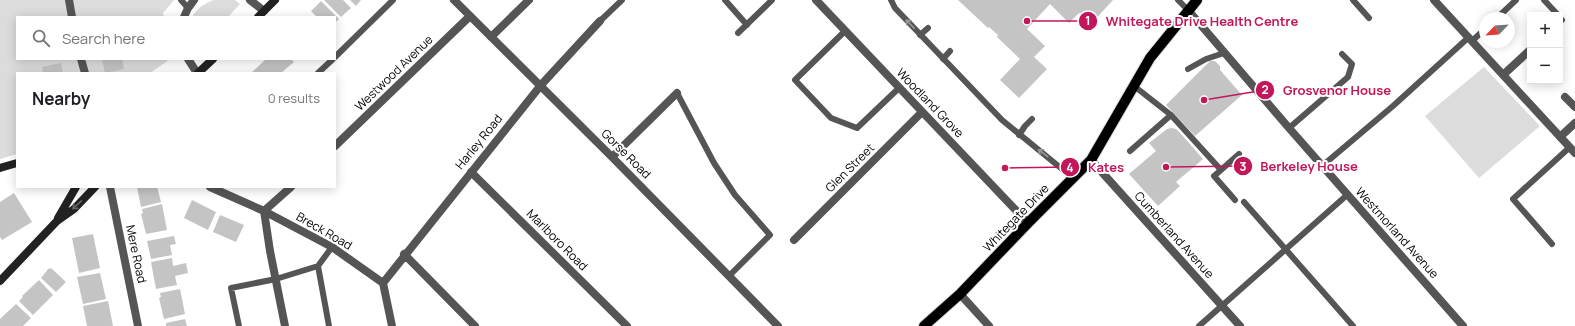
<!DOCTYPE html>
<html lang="en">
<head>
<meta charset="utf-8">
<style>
  :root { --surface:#fff; --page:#f6f6f6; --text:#202124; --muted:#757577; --line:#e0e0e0 }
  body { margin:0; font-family:Manrope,sans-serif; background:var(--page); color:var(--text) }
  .controls { position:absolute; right:12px; top:12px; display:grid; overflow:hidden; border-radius:0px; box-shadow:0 2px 10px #0003 }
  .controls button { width:36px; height:36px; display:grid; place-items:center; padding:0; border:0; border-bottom:1px solid var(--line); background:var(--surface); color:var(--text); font:20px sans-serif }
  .compass { position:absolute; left:1479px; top:12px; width:36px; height:36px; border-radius:50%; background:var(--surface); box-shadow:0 2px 10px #0003; rotate:245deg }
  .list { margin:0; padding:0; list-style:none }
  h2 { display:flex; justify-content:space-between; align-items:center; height:52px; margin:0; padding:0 16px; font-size:17px }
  h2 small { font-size:13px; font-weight:400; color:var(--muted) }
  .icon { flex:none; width:22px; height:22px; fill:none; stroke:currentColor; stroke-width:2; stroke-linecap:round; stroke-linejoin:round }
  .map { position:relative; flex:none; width:1575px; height:326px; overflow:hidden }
  .search { position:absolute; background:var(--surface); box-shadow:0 2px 10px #0003; left:16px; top:16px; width:320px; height:44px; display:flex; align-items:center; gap:10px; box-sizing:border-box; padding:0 14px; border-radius:0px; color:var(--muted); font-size:15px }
  .panel { position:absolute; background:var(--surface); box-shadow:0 2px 10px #0003; left:16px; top:72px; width:320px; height:116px; border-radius:0px }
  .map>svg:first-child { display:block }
  .green { fill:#dcdcdc }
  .building { fill:#c4c4c4 }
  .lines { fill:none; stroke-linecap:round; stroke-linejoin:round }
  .primary-casing { stroke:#dbdbdb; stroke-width:12 }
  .lane { stroke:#555; stroke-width:6 }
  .street { stroke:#555; stroke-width:8 }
  .secondary { stroke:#222; stroke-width:8 }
  .primary { stroke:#000; stroke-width:10 }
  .oneway { stroke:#999 }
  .oneway2 { stroke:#646464 }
  .labels { text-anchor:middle; stroke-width:4; stroke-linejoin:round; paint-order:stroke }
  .street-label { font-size:12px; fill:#000; stroke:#fff }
  .leader { fill:none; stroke:#c2185b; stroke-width:1.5 }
  .callout-dot { fill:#c2185b; stroke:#fff; stroke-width:1.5 }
  .mark-label { font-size:12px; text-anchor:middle; font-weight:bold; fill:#fff }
  .callout-label { font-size:13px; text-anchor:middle; font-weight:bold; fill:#c2185b; stroke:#fff; stroke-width:4; stroke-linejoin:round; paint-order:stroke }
</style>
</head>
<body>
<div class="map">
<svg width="1575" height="326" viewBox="0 0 1575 326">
  <rect width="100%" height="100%" fill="#fff"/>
  <path class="green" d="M 0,0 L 174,0 L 163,13 L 164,17 L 17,17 L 17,59 L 169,59 L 169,60 L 150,73 L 17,73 L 17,154 L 0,159 Z
    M 214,0 L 235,0 L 240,4 L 228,17 L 192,17 C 196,9 206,2 214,0 Z
    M 1484,67 L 1540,126 L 1479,178 L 1425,116 Z"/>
  <path class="building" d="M 324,0 L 343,0 L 351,8 L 341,17 Z
    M 350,0 L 361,0 L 356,6 Z
    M 958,0 L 1113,0 L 1091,24 L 1079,13 L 1069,23 L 1050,4 L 1027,29 L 1045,46 L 1034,57 L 1047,69 L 1019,98 L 1000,80 L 1020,59 L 997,37 L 998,35 L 989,27 L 988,28 Z
    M 321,1 L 339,19 L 335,23 L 335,17 L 317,17 L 311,11 Z
    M 102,59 L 122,59 L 124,69 L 105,73 Z
    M 266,59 L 291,59 L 294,62 L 281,73 L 251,73 Z
    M 1210,61 L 1215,61 L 1220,66 L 1220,70 L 1242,95 L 1195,136 L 1166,105 Z
    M 61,63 L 63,73 L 43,73 L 42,67 Z
    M 1171,128 L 1176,129 L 1181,134 L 1203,159 L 1176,182 L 1180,186 L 1158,206 L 1129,174 L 1156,151 L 1149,143 L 1167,129 Z
    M 137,187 L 157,187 L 161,202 L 141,207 Z
    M 14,193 L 32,222 L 2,240 L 0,237 L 0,202 Z
    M 192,200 L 216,212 L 208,230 L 184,218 Z
    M 162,204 L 167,230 L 146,234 L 141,214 L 143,213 L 142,209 Z
    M 220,215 L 244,225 L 236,242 L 213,232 Z
    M 93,234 L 100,268 L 79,273 L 72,238 Z
    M 174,236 L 176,244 L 170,245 L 172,255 L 151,259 L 147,241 Z
    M 172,258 L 173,266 L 186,263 L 188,273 L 175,276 L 177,285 L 156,289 L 151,262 Z
    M 49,268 L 50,269 L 51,268 L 66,282 L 56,292 L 41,278 Z
    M 100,273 L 106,299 L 83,304 L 77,277 Z
    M 39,280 L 53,295 L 33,315 L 19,301 L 23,297 L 22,296 Z
    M 180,289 L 185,314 L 164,319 L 159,298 L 161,297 L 160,293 Z
    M 108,301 L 113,326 L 87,326 L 83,306 Z
    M 16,304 L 31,318 L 23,326 L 0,326 L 0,319 Z
    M 185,319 L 187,326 L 166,326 L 166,323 Z"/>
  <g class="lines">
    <g class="primary-casing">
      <path id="primary" d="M 924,326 L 960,294 L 1028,223 L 1091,160 L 1150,58 L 1197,0"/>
    </g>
    <path class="lane" d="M 181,0 L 188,8
      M 725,0 L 747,25
      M 891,0 L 895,8 L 1002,120 L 1073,178
      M 1178,0 L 1188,10
      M 1353,0 L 1369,18
      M 1544,0 L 1558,15
      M 1497,18 L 1516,0
      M 1560,18 L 1562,20 L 1560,22
      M 600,21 L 622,0
      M 845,31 L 795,80 L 831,118 L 857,128 L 899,88
      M 738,33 L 772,0
      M 920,35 L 928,28
      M 1472,41 L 1485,29
      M 335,57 L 393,0
      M 943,59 L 950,51
      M 1188,69 L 1206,59 L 1224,53
      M 318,73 L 333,59
      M 1134,86 L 1171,115 L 1221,170 L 1239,154
      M 677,93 L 714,163 L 735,195 L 770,235 L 729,276
      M 1289,128 L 1348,77 L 1352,64 L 1342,54
      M 1019,135 L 1025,126 L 1032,119
      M 1130,151 L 1171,115
      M 1322,166 L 1393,106 L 1469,37
      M 1221,170 L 1214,176 L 1235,200
      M 1244,202 L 1353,326
      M 1552,244 L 1513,199 L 1570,147
      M 239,326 L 231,288 L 276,279 L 318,266
      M 329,326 L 318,266 L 332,247
      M 1199,326 L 1347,195"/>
    <path class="street" d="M 69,0 L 72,17
      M 250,0 L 264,11
      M 454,0 L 612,157 L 778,326
      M 816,0 L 1028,223
      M 1434,0 L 1575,153
      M 1188,10 L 1289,128 L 1463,326
      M 184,17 L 188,8 L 194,0
      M 491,37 L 529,0
      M 81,59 L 85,73
      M 188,59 L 197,73
      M 1503,75 L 1530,50
      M 1565,97 L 1575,107
      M 1560,137 L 1575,123
      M 335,146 L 470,16
      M 612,157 L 677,93
      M 1091,160 L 1240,326
      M 471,172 L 627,326
      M 110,187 L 138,326
      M 210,187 L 264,211 L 332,247 L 383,283 L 392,326
      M 264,211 L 270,251 L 285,326
      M 264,211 L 291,187
      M 794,240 L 922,112
      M 404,254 L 475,326
      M 383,283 L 541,85 L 600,21
      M 960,294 L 989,326"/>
    <path class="secondary" d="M 258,17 L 275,0
      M 198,73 L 213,59
      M 0,168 L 17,163
      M 58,218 L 76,187
      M 0,281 L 57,221 L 74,209 L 95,187"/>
    <use href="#primary" class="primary"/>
  </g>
  <defs><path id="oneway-shaft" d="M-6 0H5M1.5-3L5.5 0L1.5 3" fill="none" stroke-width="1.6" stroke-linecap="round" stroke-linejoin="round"/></defs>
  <g class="oneway">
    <use href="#oneway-shaft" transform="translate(910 24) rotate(-134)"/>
    <use href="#oneway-shaft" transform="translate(1043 153) rotate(-143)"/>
  </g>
  <use class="oneway2" href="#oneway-shaft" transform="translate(77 205) rotate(137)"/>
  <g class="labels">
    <g class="street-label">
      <text transform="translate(394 73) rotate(-44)" y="4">Westwood Avenue</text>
      <text transform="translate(930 103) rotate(46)" y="4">Woodland Grove</text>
      <text transform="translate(479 142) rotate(-51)" y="4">Harley Road</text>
      <text transform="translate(626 154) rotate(45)" y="4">Gorse Road</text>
      <text transform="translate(850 168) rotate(-45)" y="4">Glen Street</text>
      <text transform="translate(1016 218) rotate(-46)" y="4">Whitegate Drive</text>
      <text transform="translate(324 231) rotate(30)" y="4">Breck Road</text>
      <text transform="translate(1397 233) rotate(48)" y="4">Westmorland Avenue</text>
      <text transform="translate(1174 235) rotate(48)" y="4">Cumberland Avenue</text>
      <text transform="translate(557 240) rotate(45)" y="4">Marlboro Road</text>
      <text transform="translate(136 254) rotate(78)" y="4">Mere Road</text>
    </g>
  </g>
  <path class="leader" d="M1027 21L1088 21M1204 100L1265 90M1166 167L1243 166M1005 168L1070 167"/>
  <g class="callout-dot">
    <circle cx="1027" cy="21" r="4"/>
    <circle cx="1204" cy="100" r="4"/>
    <circle cx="1166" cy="167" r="4"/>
    <circle cx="1005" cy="168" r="4"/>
    <circle cx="1088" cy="21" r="10"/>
    <circle cx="1265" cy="90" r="10"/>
    <circle cx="1243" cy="166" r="10"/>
    <circle cx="1070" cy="167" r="10"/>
  </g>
  <g class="mark-label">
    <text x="1088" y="25">1</text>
    <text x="1265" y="94">2</text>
    <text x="1243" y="171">3</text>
    <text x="1070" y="172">4</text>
  </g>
  <g class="callout-label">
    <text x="1202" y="26">Whitegate Drive Health Centre</text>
    <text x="1337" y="95">Grosvenor House</text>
    <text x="1309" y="171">Berkeley House</text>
    <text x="1106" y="172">Kates</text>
  </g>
</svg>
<div class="controls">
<button>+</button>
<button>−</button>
</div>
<svg class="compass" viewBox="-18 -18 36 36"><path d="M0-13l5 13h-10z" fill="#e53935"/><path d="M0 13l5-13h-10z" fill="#757577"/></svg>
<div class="search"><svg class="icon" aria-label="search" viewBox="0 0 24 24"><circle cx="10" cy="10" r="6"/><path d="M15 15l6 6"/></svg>Search here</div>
<section class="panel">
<h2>Nearby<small>0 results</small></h2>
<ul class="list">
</ul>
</section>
</div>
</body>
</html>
